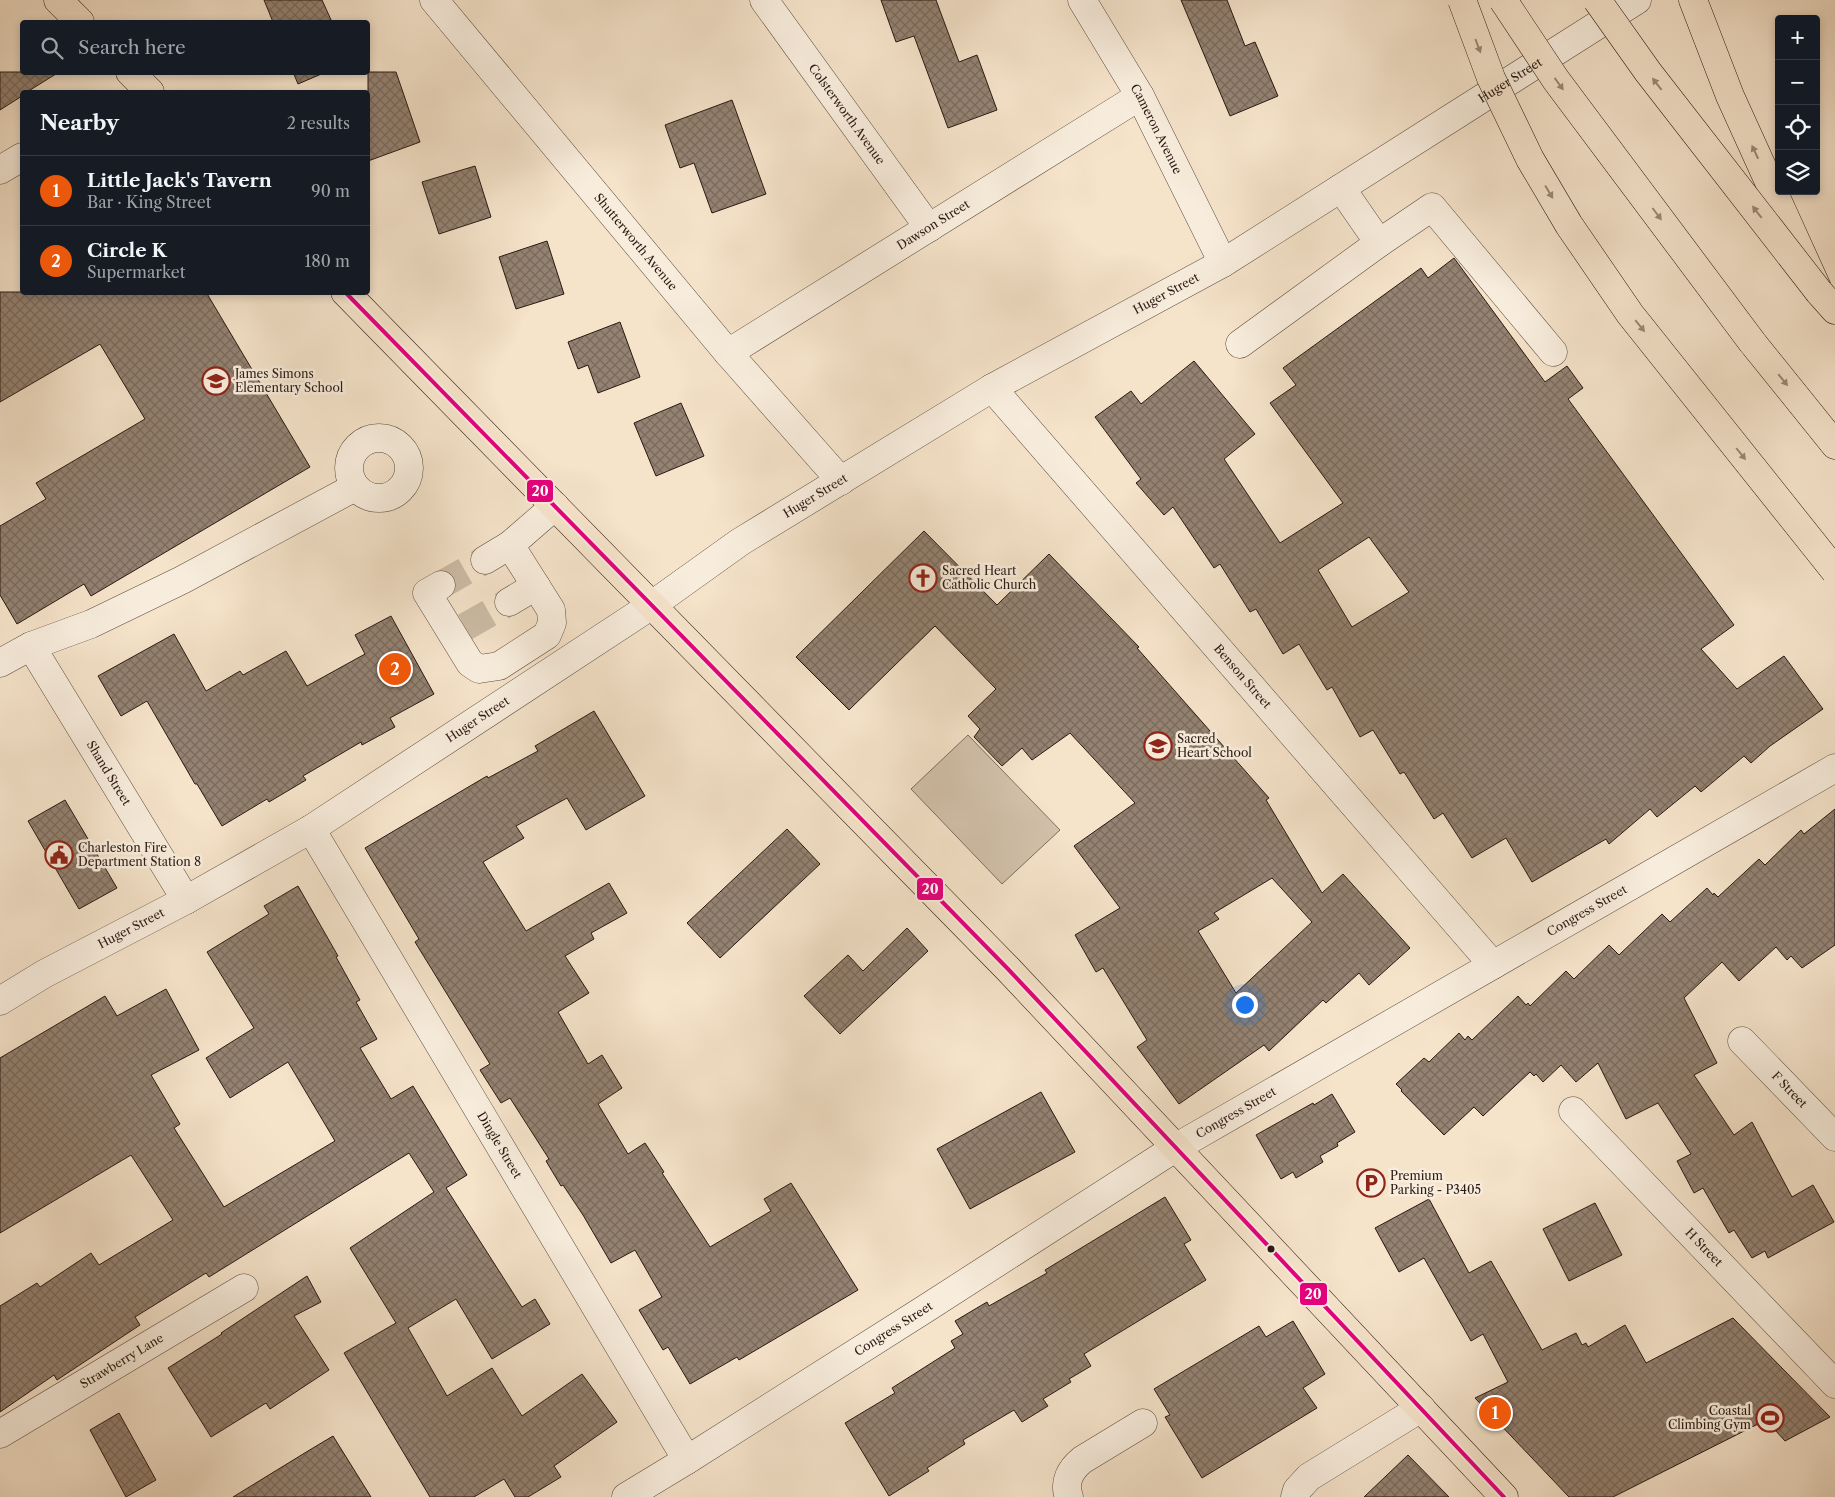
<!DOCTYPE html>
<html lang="en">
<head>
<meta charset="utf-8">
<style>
  :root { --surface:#171b24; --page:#242831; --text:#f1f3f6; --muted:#9ea1a6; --line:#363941; --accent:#ea580c }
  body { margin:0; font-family:"Libre Caslon Text",serif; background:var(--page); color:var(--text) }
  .controls { position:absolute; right:15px; top:15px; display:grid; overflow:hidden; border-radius:5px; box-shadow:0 2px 8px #0003 }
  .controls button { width:45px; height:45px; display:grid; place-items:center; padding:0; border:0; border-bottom:1px solid var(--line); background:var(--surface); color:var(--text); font:25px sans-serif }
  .you { position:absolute; left:1244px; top:1004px; width:18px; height:18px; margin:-12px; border:4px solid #fff; border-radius:50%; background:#1a73e8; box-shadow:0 0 0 8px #1a73e833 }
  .badge { display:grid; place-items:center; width:32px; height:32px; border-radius:50%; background:var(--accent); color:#fff; font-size:16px; font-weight:700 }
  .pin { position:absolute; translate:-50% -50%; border:2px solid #fff; box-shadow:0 1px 5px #0006 }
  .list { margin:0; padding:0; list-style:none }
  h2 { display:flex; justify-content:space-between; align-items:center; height:65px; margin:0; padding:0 20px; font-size:21px }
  h2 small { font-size:16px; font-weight:400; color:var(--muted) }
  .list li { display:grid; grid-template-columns:32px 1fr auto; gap:15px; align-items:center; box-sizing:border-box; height:70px; padding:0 20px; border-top:1px solid var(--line) }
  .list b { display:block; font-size:19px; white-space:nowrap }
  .list p { margin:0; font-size:16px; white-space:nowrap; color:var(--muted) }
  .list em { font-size:16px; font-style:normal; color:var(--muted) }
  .icon { flex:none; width:28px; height:28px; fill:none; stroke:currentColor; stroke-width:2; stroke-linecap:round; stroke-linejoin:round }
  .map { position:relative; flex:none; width:1835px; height:1497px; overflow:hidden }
  .search { position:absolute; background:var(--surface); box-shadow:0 2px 8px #0003; left:20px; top:20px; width:350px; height:55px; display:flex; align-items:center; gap:12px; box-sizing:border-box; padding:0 18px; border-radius:5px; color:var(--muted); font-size:19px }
  .panel { position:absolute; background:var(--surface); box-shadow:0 2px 8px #0003; left:20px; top:90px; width:350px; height:205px; border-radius:5px }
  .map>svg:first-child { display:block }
  .garden { fill:#d2c1ab; stroke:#7e6d5e }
  .building { fill:url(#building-cross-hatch); stroke:#2a1912; fill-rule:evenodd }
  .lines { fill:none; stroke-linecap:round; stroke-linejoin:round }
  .minor-tunnel { stroke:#ccbba5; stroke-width:28; stroke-dasharray:28 14; stroke-linecap:butt }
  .minor-casing { stroke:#5d4c40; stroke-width:29 }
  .major-casing { stroke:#2a1912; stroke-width:29 }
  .highway-casing { stroke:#2a1912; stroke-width:29 }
  .minor { stroke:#f8eddd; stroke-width:28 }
  .major { stroke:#f5e3ca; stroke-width:28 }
  .highway { stroke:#f5e3ca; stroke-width:28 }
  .highway-bridge-casing { stroke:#2a1912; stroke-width:29; stroke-linecap:butt }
  .highway-bridge { stroke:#f5e3ca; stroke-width:28 }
  .bus-1-casing { stroke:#f8eddd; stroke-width:8 }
  .bus-1 { stroke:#e5007d; stroke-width:4 }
  .oneway { fill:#9a8877 }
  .bus-dot { fill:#2a1912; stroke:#f8eddd; stroke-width:2 }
  .labels { text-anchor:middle; stroke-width:5; stroke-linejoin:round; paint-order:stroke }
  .street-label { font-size:12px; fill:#2a1912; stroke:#f8eddd }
  .poi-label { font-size:12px; fill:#2a1912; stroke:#f8eddd; text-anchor:start }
  .line-badge { stroke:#f8eddd; stroke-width:2 }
  .badge-label { font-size:14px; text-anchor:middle; font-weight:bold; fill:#fff }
</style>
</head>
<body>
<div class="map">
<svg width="1835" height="1497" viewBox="0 0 1835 1497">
  <defs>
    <pattern id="building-cross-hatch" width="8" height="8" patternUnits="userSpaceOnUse" patternTransform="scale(1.25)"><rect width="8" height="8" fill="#948272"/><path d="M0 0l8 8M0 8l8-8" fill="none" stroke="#796a5c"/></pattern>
  </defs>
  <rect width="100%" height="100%" fill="#f5e3ca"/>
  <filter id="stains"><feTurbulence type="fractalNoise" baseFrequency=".004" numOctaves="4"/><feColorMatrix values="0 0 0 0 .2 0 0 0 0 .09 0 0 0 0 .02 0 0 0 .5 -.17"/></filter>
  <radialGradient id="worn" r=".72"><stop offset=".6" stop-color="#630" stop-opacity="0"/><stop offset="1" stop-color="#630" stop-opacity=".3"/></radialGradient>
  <path class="garden" d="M 968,735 L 1060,830 L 1002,884 L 911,789 Z"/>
  <path class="building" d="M 264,0 L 322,0 L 332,22 L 273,22 Z
    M 881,0 L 936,0 L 959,62 L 977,55 L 997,110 L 948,128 L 914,36 L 896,42 Z
    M 1181,0 L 1227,0 L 1245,46 L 1255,42 L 1278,96 L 1230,116 Z
    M 0,72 L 59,72 L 27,92 L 22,92 L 22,96 L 0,110 Z
    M 293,72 L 326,72 L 298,84 Z
    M 368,72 L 396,72 L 420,142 L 368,161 Z
    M 732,100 L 766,194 L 712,213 L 694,163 L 680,168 L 665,125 Z
    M 475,166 L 491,217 L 439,234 L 422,182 Z
    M 547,241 L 564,294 L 516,309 L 499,257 Z
    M 1454,258 L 1545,382 L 1567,366 L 1583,388 L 1568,399 L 1734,625 L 1701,649 L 1737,689 L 1784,656 L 1823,709 L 1770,746 L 1751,763 L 1744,756 L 1701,792 L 1695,786 L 1657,817 L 1650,809 L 1609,844 L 1606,839 L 1532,882 L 1506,838 L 1472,858 L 1443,813 L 1434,819 L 1404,772 L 1400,774 L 1373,730 L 1360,737 L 1332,687 L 1327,690 L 1299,644 L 1283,654 L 1256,609 L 1250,612 L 1220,564 L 1214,568 L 1173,507 L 1164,515 L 1136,483 L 1141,479 L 1095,417 L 1131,391 L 1141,404 L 1194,361 L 1255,434 L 1224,459 L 1280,543 L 1343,503 L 1270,403 L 1296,385 L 1283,368 L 1421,268 L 1428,278 ZM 1369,537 L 1409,592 L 1352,627 L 1318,570 Z
    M 0,292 L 206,292 L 310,467 L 91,596 L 84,584 L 17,624 L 0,595 L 0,526 L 46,499 L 36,483 L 145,419 L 100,344 L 0,402 Z
    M 620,322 L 640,377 L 598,393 L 588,365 L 578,369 L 568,342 Z
    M 681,403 L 704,456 L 656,476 L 634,423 Z
    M 924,531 L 997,605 L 1049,554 L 1139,647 L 1137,648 L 1269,798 L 1266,800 L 1322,893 L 1343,874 L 1410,948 L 1369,985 L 1359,973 L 1326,1003 L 1323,1000 L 1269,1051 L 1264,1045 L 1179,1104 L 1137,1047 L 1147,1040 L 1103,968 L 1096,972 L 1075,935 L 1120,908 L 1074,846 L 1135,803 L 1070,733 L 1032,760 L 1022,748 L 1002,766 L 974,737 L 980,729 L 968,716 L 996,689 L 935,626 L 849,710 L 796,657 ZM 1272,878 L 1312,922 L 1236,993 L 1198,931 L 1219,919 L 1214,913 Z
    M 391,616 L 434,694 L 390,718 L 395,727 L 362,745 L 361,742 L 303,776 L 306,780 L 269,802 L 267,799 L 222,826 L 197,784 L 195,784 L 147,701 L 121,716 L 98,676 L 174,634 L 206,691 L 240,671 L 243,675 L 286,651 L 307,686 L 365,654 L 355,635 Z
    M 594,711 L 645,796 L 586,830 L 567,798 L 516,826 L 524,838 L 483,862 L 526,931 L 609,883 L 627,913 L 591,933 L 594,939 L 565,956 L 589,993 L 558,1012 L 588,1064 L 602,1055 L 622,1088 L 598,1104 L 628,1154 L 645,1143 L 664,1172 L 662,1173 L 710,1247 L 771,1211 L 764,1199 L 791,1183 L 858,1290 L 739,1360 L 737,1357 L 690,1384 L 668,1347 L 663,1350 L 639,1310 L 662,1297 L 635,1250 L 611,1263 L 583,1215 L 563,1185 L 561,1186 L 546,1161 L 549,1159 L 510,1098 L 501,1103 L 480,1070 L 490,1064 L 415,942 L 419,939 L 365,848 L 487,776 L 488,778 L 538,751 L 535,746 Z
    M 65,800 L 117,888 L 79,909 L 28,821 Z
    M 1835,809 L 1835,945 L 1802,968 L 1791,956 L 1787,960 L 1776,947 L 1739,981 L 1722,962 L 1684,998 L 1717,1063 L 1694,1075 L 1734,1135 L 1752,1122 L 1792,1197 L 1813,1185 L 1834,1222 L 1768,1258 L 1765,1251 L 1752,1258 L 1734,1230 L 1729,1233 L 1703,1188 L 1694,1193 L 1677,1161 L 1691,1154 L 1658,1103 L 1626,1119 L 1598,1063 L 1576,1082 L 1561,1065 L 1543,1082 L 1536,1074 L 1534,1076 L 1530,1072 L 1483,1116 L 1474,1107 L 1444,1135 L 1401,1091 L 1402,1090 L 1396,1084 L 1424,1058 L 1429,1062 L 1459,1033 L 1465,1040 L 1468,1036 L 1472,1040 L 1518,996 L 1526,1005 L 1528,1003 L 1530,1006 L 1566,971 L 1574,979 L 1609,945 L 1619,955 L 1662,914 L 1670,922 L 1707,888 L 1713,895 L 1714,893 L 1718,897 L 1759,859 L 1765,865 L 1801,830 L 1804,834 Z
    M 787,829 L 820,864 L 720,958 L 687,923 Z
    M 298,886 L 338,956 L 336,957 L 360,1000 L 356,1002 L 377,1039 L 360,1048 L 391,1099 L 413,1086 L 467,1175 L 446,1188 L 522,1307 L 535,1299 L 550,1324 L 492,1359 L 456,1299 L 408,1328 L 447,1396 L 492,1368 L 522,1416 L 582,1374 L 617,1422 L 554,1466 L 561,1477 L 528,1497 L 515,1497 L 504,1479 L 474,1497 L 430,1497 L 344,1353 L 396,1323 L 350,1248 L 434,1192 L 409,1153 L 209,1277 L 206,1273 L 135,1317 L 140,1325 L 57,1380 L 54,1375 L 0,1412 L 0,1306 L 37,1283 L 40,1287 L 91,1253 L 99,1265 L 173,1220 L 131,1155 L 0,1233 L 0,1058 L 105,996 L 117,1016 L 166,989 L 199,1050 L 151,1075 L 180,1124 L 174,1128 L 224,1207 L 335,1141 L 288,1062 L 230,1098 L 206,1058 L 254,1028 L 207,952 L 269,914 L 264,906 Z
    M 907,928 L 928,951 L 840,1034 L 804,996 L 848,955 L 863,971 Z
    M 1041,1092 L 1075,1152 L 970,1209 L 937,1149 Z
    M 1332,1094 L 1355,1132 L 1337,1143 L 1338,1146 L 1320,1156 L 1323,1162 L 1296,1178 L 1293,1172 L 1281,1179 L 1256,1135 L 1313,1103 L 1314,1105 Z
    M 1165,1197 L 1191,1240 L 1184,1244 L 1206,1280 L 1084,1354 L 1091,1366 L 1069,1379 L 1071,1382 L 1043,1399 L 1048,1406 L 1022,1422 L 1014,1410 L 963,1440 L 965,1444 L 927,1468 L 929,1471 L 889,1496 L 845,1423 L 895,1393 L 892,1388 L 955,1348 L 951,1341 L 963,1334 L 955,1321 L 987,1302 L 989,1306 L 1047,1273 L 1045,1270 Z
    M 1429,1199 L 1469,1273 L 1491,1261 L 1542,1350 L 1576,1333 L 1582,1345 L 1586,1343 L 1588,1347 L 1625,1325 L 1646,1363 L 1733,1318 L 1830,1417 L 1785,1441 L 1766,1420 L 1613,1497 L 1569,1497 L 1475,1398 L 1508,1382 L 1483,1334 L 1471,1341 L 1424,1258 L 1399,1272 L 1375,1228 Z
    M 1595,1203 L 1622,1255 L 1569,1281 L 1543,1229 Z
    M 307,1276 L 321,1302 L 294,1316 L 329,1370 L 270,1409 L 266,1403 L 211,1437 L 168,1368 L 222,1334 L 221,1333 Z
    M 1293,1321 L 1325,1374 L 1303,1388 L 1317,1408 L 1202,1478 L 1165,1417 L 1170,1415 L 1154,1389 L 1259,1326 L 1266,1337 Z
    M 119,1413 L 156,1480 L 126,1497 L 90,1430 Z
    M 333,1436 L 371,1497 L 233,1497 L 308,1451 Z
    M 1408,1455 L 1449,1497 L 1364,1497 Z"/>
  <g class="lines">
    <path class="minor-tunnel" d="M 441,585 L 485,560
      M 465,627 L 509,602"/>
    <g class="minor-casing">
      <g id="minor">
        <path id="s1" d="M 434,0 L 728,353 L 841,481"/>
        <path id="s2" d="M 764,0 L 929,228"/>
        <path id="s3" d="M 1082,0 L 1140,96 L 1223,263"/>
        <path d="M 0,170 L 22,157"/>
        <path d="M 1379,243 L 1432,207 L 1553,352"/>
        <path d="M 1240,344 L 1379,243 L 1341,188"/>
        <path id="s4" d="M 728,353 L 1140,96"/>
        <path id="s5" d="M 992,388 L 1493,965"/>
        <circle cx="379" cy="468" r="30"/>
        <path d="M 485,560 L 510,545"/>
        <path d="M 441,585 L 427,593 L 470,663 L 479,669 L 499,666 L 547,635 L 552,623 L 551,610 L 510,545 L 555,506"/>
        <path d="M 509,602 L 536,586"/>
        <path id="s6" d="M 31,646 L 186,900"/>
        <path d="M 0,663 L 31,646 L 91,624 L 182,580 L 355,487"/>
        <path id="s7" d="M 311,829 L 687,1460"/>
        <path id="s8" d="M 0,1001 L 44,974 L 186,900 L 311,829 L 652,605 L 740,542 L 992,388 L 1223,263 L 1637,0"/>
        <path id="s9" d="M 1742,1041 L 1835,1137"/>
        <path id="s10" d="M 1573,1111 L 1835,1384"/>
        <path id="s11" d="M 0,1434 L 244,1288"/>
        <path id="s12" d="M 626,1497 L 687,1460 L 925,1309 L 1175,1148 L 1835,768"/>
        <path d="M 1069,1497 C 1063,1482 1071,1469 1082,1460 L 1143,1423"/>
        <path d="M 1295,1497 L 1297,1490 L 1309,1477 L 1421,1408"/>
      </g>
    </g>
    <g class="major-casing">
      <path id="major" d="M 58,0 L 80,22
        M 130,72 L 150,92
        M 345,292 L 1008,969 L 1504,1497"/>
    </g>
    <g class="highway-casing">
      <path id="highway" d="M 1693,0 L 1730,96 L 1819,292 L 1835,310
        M 1752,342 L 1835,445"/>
    </g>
    <use href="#minor" class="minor"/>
    <use href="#major" class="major"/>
    <use href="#highway" class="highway"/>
    <g class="highway-bridge-casing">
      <path id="highway-bridge" d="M 1462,0 L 1491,78 L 1530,159 L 1569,225 L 1630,314 L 1835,571
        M 1503,0 L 1556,80 L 1752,342
        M 1597,0 L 1648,72 L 1819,292"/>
    </g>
    <use href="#highway-bridge" class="highway-bridge"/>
    <g class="bus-1-casing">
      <path id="bus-1" d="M 345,292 L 1008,969 L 1504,1497"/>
    </g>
    <use href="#bus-1" class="bus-1"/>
  </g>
  <defs><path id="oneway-solid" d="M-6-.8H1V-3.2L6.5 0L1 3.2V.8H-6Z" transform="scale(1.25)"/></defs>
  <g class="oneway">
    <use href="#oneway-solid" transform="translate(1478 46) rotate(69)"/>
    <use href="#oneway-solid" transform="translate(1559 84) rotate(54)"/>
    <use href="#oneway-solid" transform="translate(1657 84) rotate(-128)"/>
    <use href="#oneway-solid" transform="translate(1755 152) rotate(-115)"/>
    <use href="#oneway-solid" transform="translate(1549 192) rotate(59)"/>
    <use href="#oneway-solid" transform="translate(1757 212) rotate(-128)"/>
    <use href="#oneway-solid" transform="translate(1657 214) rotate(53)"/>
    <use href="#oneway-solid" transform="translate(1640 326) rotate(51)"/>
    <use href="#oneway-solid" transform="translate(1783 380) rotate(51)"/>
    <use href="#oneway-solid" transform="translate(1741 454) rotate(51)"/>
  </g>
  <defs>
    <g id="school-ring" transform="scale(1.4375)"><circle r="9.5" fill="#f8eddd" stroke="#8f2418" stroke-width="1.5"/><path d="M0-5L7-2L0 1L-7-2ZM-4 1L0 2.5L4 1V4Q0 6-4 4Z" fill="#8f2418"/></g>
    <g id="church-ring" transform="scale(1.4375)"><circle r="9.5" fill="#f8eddd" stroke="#8f2418" stroke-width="1.5"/><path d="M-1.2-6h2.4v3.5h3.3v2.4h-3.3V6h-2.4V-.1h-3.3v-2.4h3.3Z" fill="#8f2418"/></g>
    <g id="civic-ring" transform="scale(1.4375)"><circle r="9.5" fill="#f8eddd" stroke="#8f2418" stroke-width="1.5"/><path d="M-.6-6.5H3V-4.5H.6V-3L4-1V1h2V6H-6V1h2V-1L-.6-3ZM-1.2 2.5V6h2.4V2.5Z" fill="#8f2418"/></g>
    <g id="parking-ring" transform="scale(1.4375)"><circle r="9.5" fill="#f8eddd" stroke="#8f2418" stroke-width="1.5"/><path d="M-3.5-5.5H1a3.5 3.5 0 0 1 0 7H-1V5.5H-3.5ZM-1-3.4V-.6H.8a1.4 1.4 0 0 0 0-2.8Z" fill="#8f2418"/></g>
    <g id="stadium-ring" transform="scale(1.4375)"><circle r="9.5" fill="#f8eddd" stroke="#8f2418" stroke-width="1.5"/><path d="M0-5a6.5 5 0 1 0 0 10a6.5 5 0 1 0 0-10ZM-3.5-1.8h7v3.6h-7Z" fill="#8f2418"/></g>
  </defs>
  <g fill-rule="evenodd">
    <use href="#school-ring" x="216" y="381"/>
    <use href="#church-ring" x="923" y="578"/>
    <use href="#school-ring" x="1158" y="746"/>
    <use href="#civic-ring" x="59" y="855"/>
    <use href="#parking-ring" x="1371" y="1183"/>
    <use href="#stadium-ring" x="1770" y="1418"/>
  </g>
  <circle class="bus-dot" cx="1271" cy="1249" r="4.5"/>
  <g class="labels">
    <g class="street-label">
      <text dy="4" stroke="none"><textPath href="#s8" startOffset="1770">Huger Street</textPath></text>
      <text dy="4" stroke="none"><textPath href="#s2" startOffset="141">Colsterworth Avenue</textPath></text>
      <text dy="4" stroke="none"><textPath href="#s3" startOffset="149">Cameron Avenue</textPath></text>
      <text dy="4" stroke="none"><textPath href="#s4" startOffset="242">Dawson Street</textPath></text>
      <text dy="4" stroke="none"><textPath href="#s1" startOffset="315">Shutterworth Avenue</textPath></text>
      <text dy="4" stroke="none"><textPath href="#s8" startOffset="1365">Huger Street</textPath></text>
      <text dy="4" stroke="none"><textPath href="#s8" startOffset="960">Huger Street</textPath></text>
      <text dy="4" stroke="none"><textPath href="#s5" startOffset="382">Benson Street</textPath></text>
      <text dy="4" stroke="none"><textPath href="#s8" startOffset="555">Huger Street</textPath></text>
      <text dy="4" stroke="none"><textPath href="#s6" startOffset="149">Shand Street</textPath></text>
      <text dy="4" stroke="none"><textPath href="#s12" startOffset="1126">Congress Street</textPath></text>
      <text dy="4" stroke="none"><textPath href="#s8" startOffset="150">Huger Street</textPath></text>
      <text dy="4" stroke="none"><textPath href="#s9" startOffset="68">F Street</textPath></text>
      <text dy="4" stroke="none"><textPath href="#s12" startOffset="721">Congress Street</textPath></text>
      <text dy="4" stroke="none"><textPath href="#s7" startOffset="368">Dingle Street</textPath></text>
      <text dy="4" stroke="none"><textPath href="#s10" startOffset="189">H Street</textPath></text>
      <text dy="4" stroke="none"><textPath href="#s12" startOffset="316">Congress Street</textPath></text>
      <text dy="4" stroke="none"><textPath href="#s11" startOffset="142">Strawberry Lane</textPath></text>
    </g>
    <g class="poi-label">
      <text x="235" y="378">James Simons<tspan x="235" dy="14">Elementary School</tspan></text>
      <text x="942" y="575">Sacred Heart<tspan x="942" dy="14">Catholic Church</tspan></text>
      <text x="1177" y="743">Sacred<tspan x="1177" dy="14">Heart School</tspan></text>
      <text x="78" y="852">Charleston Fire<tspan x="78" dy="14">Department Station 8</tspan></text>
      <text x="1390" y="1180">Premium<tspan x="1390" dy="14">Parking - P3405</tspan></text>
      <text x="1751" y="1415" text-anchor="end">Coastal<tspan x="1751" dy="14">Climbing Gym</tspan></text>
    </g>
  </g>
  <g class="line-badge">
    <rect x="526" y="479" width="28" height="24" rx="5" fill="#e5007d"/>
    <rect x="916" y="877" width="28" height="24" rx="5" fill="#e5007d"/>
    <rect x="1299" y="1282" width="29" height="24" rx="5" fill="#e5007d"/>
  </g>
  <g class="badge-label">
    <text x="540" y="496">20</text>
    <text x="930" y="894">20</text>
    <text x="1313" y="1299">20</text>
  </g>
  <rect width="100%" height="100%" filter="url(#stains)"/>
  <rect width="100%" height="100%" fill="url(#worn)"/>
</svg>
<div class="controls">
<button>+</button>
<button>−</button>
<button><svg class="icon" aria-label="locate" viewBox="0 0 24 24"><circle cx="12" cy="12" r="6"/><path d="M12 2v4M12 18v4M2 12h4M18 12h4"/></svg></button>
<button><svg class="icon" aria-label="layers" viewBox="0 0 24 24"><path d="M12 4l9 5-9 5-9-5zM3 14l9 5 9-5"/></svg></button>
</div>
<div class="you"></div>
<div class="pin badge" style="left:1495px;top:1413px">1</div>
<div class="pin badge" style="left:395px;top:669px">2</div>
<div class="search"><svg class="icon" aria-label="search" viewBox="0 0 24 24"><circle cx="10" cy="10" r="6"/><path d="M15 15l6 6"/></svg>Search here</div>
<section class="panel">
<h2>Nearby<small>2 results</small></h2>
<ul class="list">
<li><span class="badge">1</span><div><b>Little Jack's Tavern</b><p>Bar · King Street</p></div><em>90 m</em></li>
<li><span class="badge">2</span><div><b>Circle K</b><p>Supermarket</p></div><em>180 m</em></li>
</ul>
</section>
</div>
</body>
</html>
